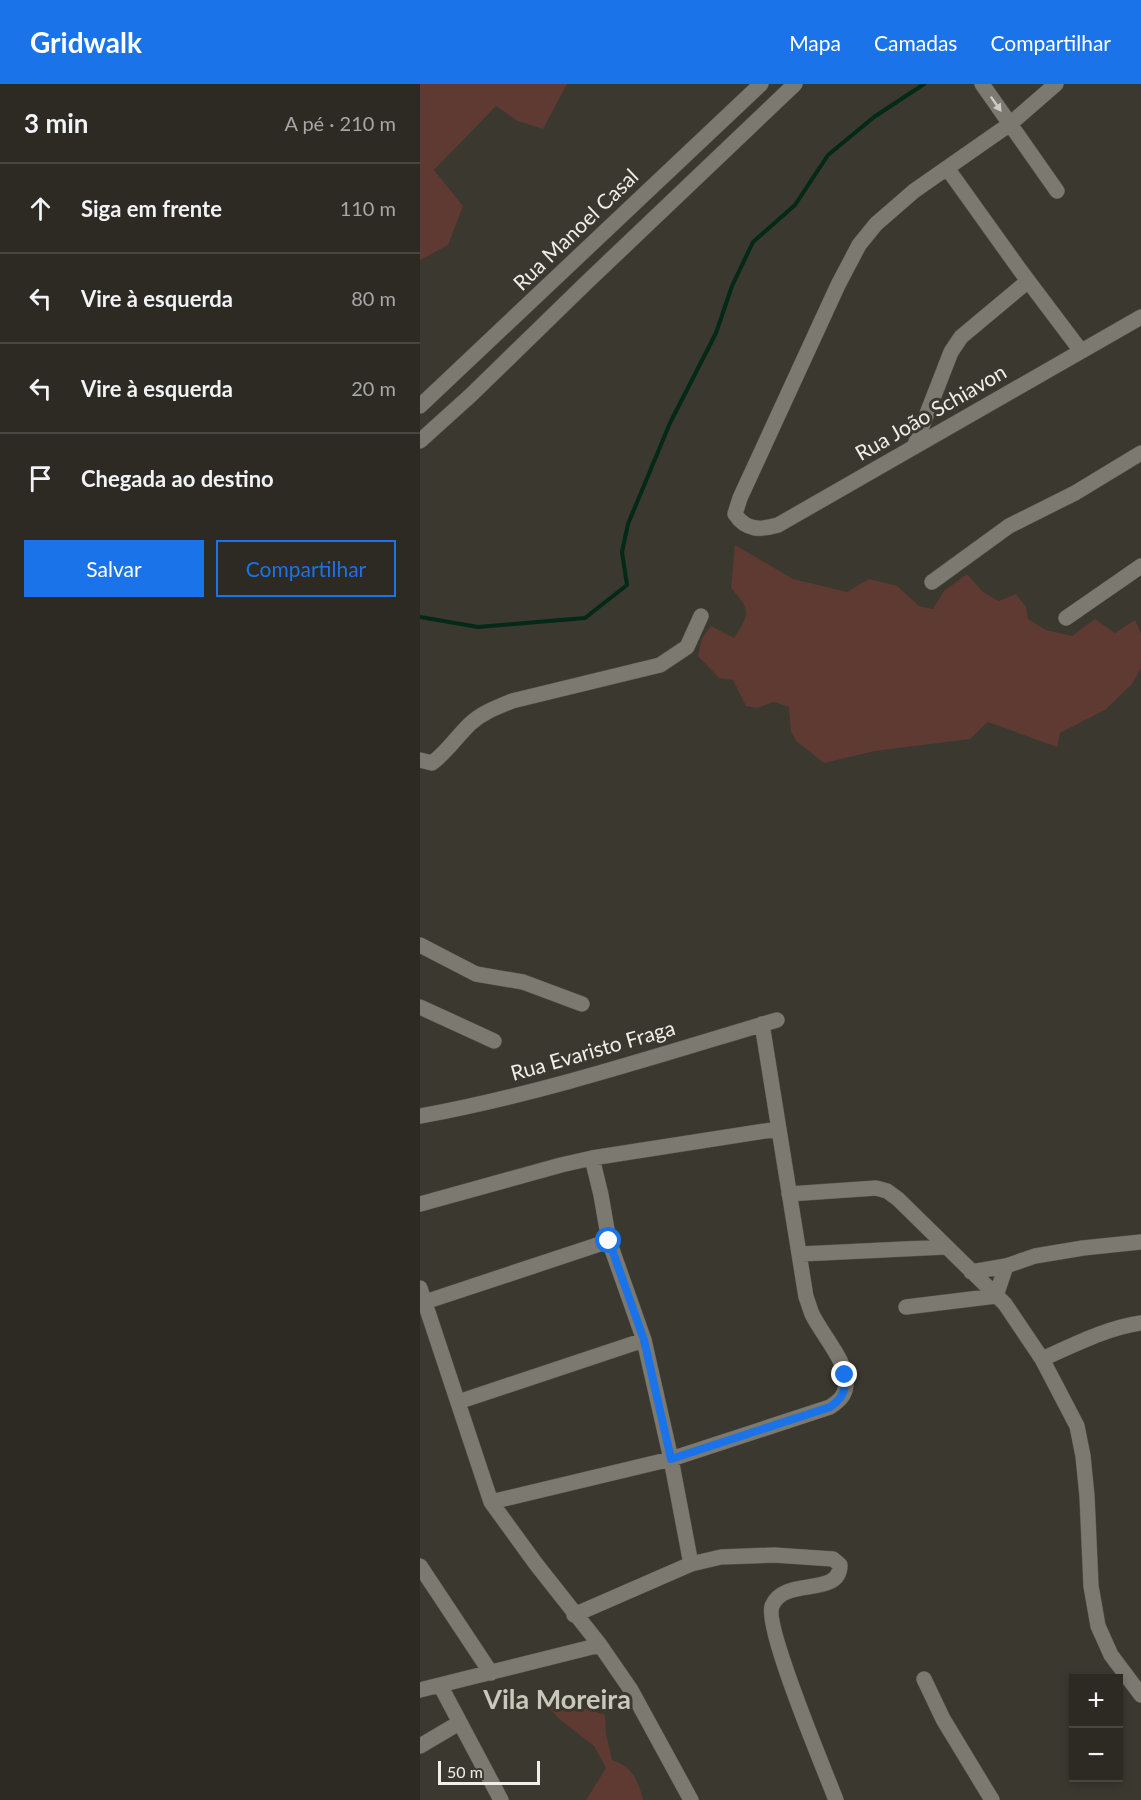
<!DOCTYPE html>
<html lang="pt">
<head>
<meta charset="utf-8">
<style>
  :root { --surface:#2c2a23; --page:#383630; --text:#f1f3f6; --muted:#a6a7a6; --line:#484641; --accent:#1a73e8 }
  body { margin:0; font-family:Lato,sans-serif; background:var(--page); color:var(--text) }
  .controls { position:absolute; right:18px; bottom:18px; display:grid; overflow:hidden; border-radius:0px; box-shadow:0 3px 9px #0003 }
  .controls button { width:54px; height:54px; display:grid; place-items:center; padding:0; border:0; border-bottom:2px solid var(--line); background:var(--surface); color:var(--text); font:30px sans-serif }
  .scale { position:absolute; left:18px; bottom:15px; width:102px; box-sizing:border-box; padding-left:6px; border:3px solid #efeee8; border-top:0; font-size:16px; line-height:21px; white-space:nowrap; color:#efeee8; -webkit-text-stroke:4px #3a382f; paint-order:stroke }
  .stop { position:absolute; width:18px; height:18px; margin:-14px; border:4px solid #1a73e8; border-radius:50%; background:#fff }
  .stop.end { background:#1a73e8; border-color:#fff; box-shadow:0 2px 6px #0008 }
  .list { margin:0; padding:0; list-style:none }
  h2 { display:flex; justify-content:space-between; align-items:center; height:78px; margin:0; padding:0 24px; font-size:26px }
  h2 small { font-size:20px; font-weight:400; color:var(--muted) }
  .list li { display:grid; grid-template-columns:39px 1fr auto; gap:18px; align-items:center; box-sizing:border-box; height:90px; padding:0 24px; border-top:2px solid var(--line) }
  .list b { display:block; font-size:22px; white-space:nowrap }
  .list em { font-size:20px; font-style:normal; color:var(--muted) }
  .actions { display:flex; gap:12px; padding:18px 24px }
  .actions a { flex:1; padding:14px 0; border:2px solid var(--accent); border-radius:0px; text-align:center; font-size:21px; color:var(--accent) }
  .actions .main { background:var(--accent); color:#fff }
  .icon { flex:none; width:33px; height:33px; fill:none; stroke:currentColor; stroke-width:2; stroke-linecap:round; stroke-linejoin:round }
  .map { position:relative; flex:none; width:721px; height:1716px; overflow:hidden }
  header { display:flex; align-items:center; gap:36px; box-sizing:border-box; height:84px; padding:0 30px; background:var(--accent); color:#fff }
  header strong { font-size:28px }
  nav { display:flex; gap:33px; margin-inline-start:auto; font-size:21px }
  main { display:flex }
  aside { flex:1; background:var(--surface) }
  .map>svg:first-child { display:block }
  .green { fill:#5e3a33 }
  .lines { fill:none; stroke-linecap:round; stroke-linejoin:round }
  .stream { stroke:#042917; stroke-width:4 }
  .minor-casing { stroke:#57554d; stroke-width:16 }
  .minor { stroke:#7c7970; stroke-width:15 }
  .oneway { fill:#cccbc4 }
  .route { stroke:#1a73e8; stroke-width:8 }
  .labels { text-anchor:middle; stroke-width:6; stroke-linejoin:round; paint-order:stroke }
  .street-label { font-size:21px; fill:#efeee8; stroke:#3a382f }
  .district-label { font-size:27px; font-weight:bold; fill:#cac7bd; stroke:#3a382f }
</style>
</head>
<body>
<header>
<strong>Gridwalk</strong>
<nav><a>Mapa</a><a>Camadas</a><a>Compartilhar</a></nav>
</header>
<main>
<aside>
<h2>3 min<small>A pé · 210 m</small></h2>
<ul class="list">
<li><svg class="icon" aria-label="ahead" viewBox="0 0 24 24"><path d="M12 20V5M6 11l6-6 6 6"/></svg><div><b>Siga em frente</b></div><em>110 m</em></li>
<li><svg class="icon" aria-label="left" viewBox="0 0 24 24"><path d="M17 20v-9H6M10 6l-5 5 5 5"/></svg><div><b>Vire à esquerda</b></div><em>80 m</em></li>
<li><svg class="icon" aria-label="left" viewBox="0 0 24 24"><path d="M17 20v-9H6M10 6l-5 5 5 5"/></svg><div><b>Vire à esquerda</b></div><em>20 m</em></li>
<li><svg class="icon" aria-label="arrive" viewBox="0 0 24 24"><path d="M6 21V4h12l-3 4 3 4H6"/></svg><div><b>Chegada ao destino</b></div></li>
</ul>
<div class="actions"><a class="main">Salvar</a><a>Compartilhar</a></div>
</aside>
<div class="map">
<svg width="721" height="1716" viewBox="0 0 721 1716">
  <rect width="100%" height="100%" fill="#3a382f"/>
  <path class="green" d="M 0,0 L 147,0 L 123,45 L 98,37 L 76,22 L 14,86 L 43,122 L 28,161 L 0,176 Z
    M 315,461 L 373,495 L 427,508 L 449,495 L 477,502 L 499,522 L 513,525 L 524,507 L 547,490 L 563,508 L 579,517 L 596,510 L 606,523 L 608,535 L 626,546 L 652,552 L 675,535 L 695,549 L 715,536 L 721,549 L 721,584 L 712,600 L 685,626 L 640,649 L 637,663 L 568,638 L 550,655 L 455,667 L 404,679 L 376,657 L 371,648 L 369,623 L 354,618 L 337,624 L 326,622 L 313,596 L 299,594 L 278,572 L 282,554 L 291,542 L 314,554 C 330,529 331,527 311,504 Z
    M 125,1619 L 155,1621 L 185,1631 L 186,1650 L 192,1676 C 213,1683 218,1696 223,1716 L 166,1716 L 186,1684 L 174,1662 L 138,1634 Z"/>
  <g class="lines">
    <path class="stream" d="M 0,533 L 58,543 L 165,534 L 207,501 L 202,468 L 208,440 L 250,339 L 296,249 L 312,202 L 333,158 L 375,121 L 408,71 L 454,33 L 504,0"/>
    <g class="minor-casing">
      <path id="minor" d="M 562,0 L 637,107
        M 636,0 L 590,40 L 494,107 L 456,140 L 439,161 L 418,201 L 320,414 L 315,430 C 326,447 341,446 358,441 L 721,233
        M 527,84 L 600,186 L 661,267
        M 0,322 L 341,0
        M 0,357 L 51,311 L 165,200 L 375,0
        M 494,363 L 531,268 L 541,253 L 608,197
        M 512,498 L 589,442 L 655,409 L 721,369
        M 646,534 L 721,482
        M 0,676 L 12,679 C 27,668 37,652 51,639 C 63,628 78,623 92,617 L 240,581 L 267,563 L 281,532
        M 0,861 L 56,890 L 103,898 L 162,920
        M 0,923 L 74,957
        M 0,1032 C 121,1010 239,971 357,936
        M 172,1074 L 181,1111 L 189,1157 L 224,1256 L 251,1375 L 271,1480
        M 369,1110 L 456,1104 L 467,1107 L 478,1115 L 585,1220 L 622,1275 L 657,1342 L 663,1372 L 667,1412 L 671,1502 L 678,1542 L 691,1571 L 721,1611
        M 0,1120 L 141,1081 L 172,1074 L 358,1045
        M 381,1170 L 525,1163
        M 551,1188 L 586,1182 L 615,1172 L 663,1164 L 721,1158
        M 0,1204 L 71,1418 L 116,1480 L 180,1561 L 211,1606 L 271,1716
        M 5,1218 L 189,1157
        M 486,1223 L 576,1212 L 586,1182
        M 622,1275 C 654,1261 686,1244 721,1239
        M 38,1318 L 224,1256
        M 71,1418 L 251,1375 L 410,1323 C 419,1317 425,1312 426,1301 C 428,1278 402,1251 392,1230 C 390,1225 388,1218 386,1213 L 342,940
        M 0,1482 L 71,1589
        M 154,1531 L 271,1480 L 301,1473 L 354,1471 L 413,1475 L 420,1481 C 420,1514 364,1492 352,1522 C 344,1543 405,1687 416,1716
        M 504,1595 L 523,1635 L 572,1716
        M 20,1601 L 81,1716
        M 0,1606 L 180,1561
        M 0,1662 L 39,1639"/>
    </g>
    <use href="#minor" class="minor"/>
  </g>
  <defs><path id="oneway-solid" d="M-6-.8H1V-3.2L6.5 0L1 3.2V.8H-6Z" transform="scale(1.5)"/></defs>
  <use class="oneway" href="#oneway-solid" transform="translate(576 20) rotate(55)"/>
  <g class="lines">
    <path class="route" d="M 189,1157 L 224,1256 L 251,1375 L 410,1323 C 423,1314 426,1306 425,1291"/>
  </g>
  <g class="labels">
    <g class="street-label">
      <text transform="translate(156 146) rotate(-44)" y="7">Rua Manoel Casal</text>
      <text transform="translate(511 329) rotate(-30)" y="7">Rua João Schiavon</text>
      <text transform="translate(173 967) rotate(-16)" y="7">Rua Evaristo Fraga</text>
    </g>
    <g class="district-label">
      <text x="137" y="1625">Vila Moreira</text>
    </g>
  </g>
</svg>
<div class="controls">
<button>+</button>
<button>−</button>
</div>
<div class="scale">50 m</div>
<div class="stop" style="left:189px;top:1157px"></div>
<div class="stop end" style="left:425px;top:1291px"></div>
</div>
</main>
</body>
</html>
